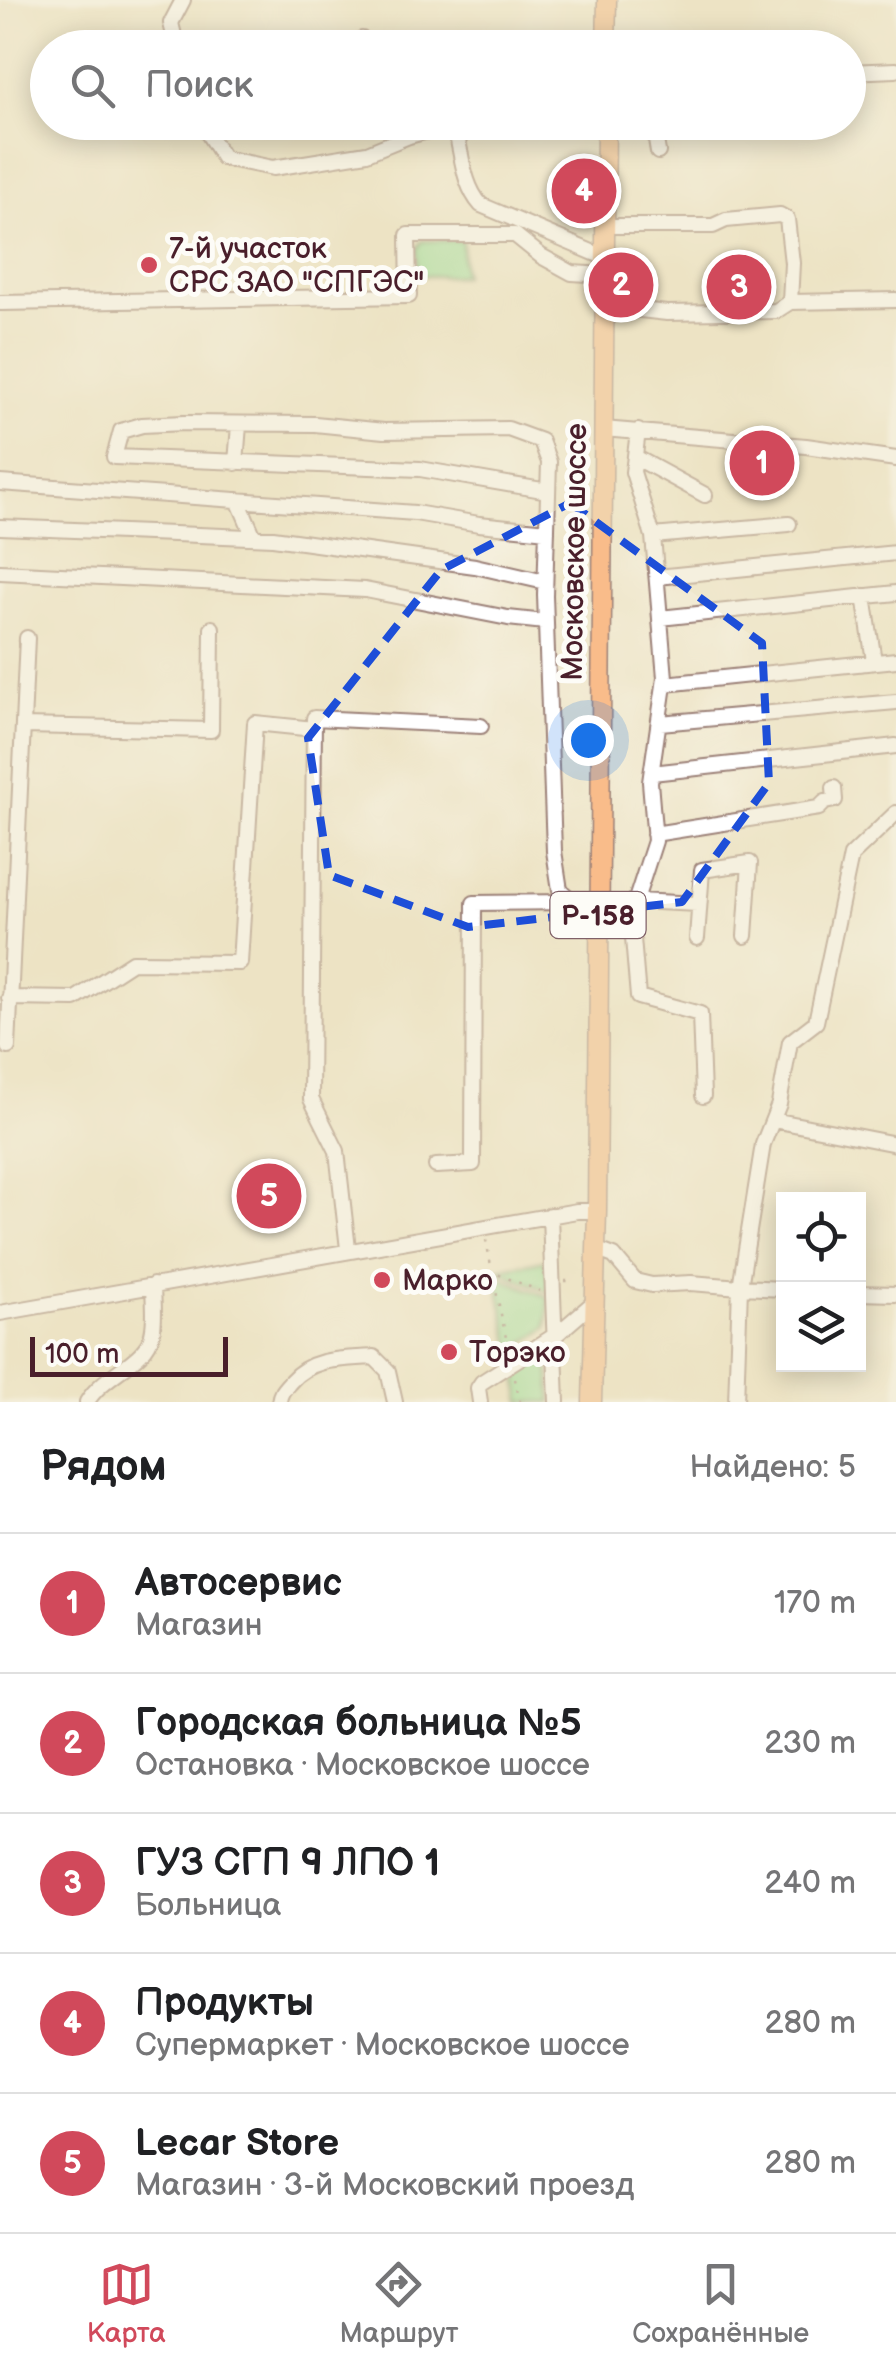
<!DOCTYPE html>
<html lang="ru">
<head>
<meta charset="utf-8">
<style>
  :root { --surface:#fff; --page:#f6f6f6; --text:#202124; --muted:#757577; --line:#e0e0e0; --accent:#d1495b }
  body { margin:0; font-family:"Balsamiq Sans",sans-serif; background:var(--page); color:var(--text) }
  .controls { position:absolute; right:30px; bottom:30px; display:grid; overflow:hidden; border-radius:0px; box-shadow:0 5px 25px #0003 }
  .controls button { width:90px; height:90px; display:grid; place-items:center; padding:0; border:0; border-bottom:2px solid var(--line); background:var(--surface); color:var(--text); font:50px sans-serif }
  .scale { position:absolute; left:30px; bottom:25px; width:198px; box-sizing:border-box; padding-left:10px; border:5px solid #4a1f2b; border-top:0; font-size:28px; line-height:35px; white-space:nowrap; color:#4a1f2b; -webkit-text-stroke:8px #fdfcf7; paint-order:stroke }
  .you { position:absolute; left:588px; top:740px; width:35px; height:35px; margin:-25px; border:8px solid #fff; border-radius:50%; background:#1a73e8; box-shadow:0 0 0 15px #1a73e833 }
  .badge { display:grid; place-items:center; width:65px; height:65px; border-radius:50%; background:var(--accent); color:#fff; font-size:32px; font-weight:700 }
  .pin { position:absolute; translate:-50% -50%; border:5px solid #fff; box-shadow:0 2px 10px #0006 }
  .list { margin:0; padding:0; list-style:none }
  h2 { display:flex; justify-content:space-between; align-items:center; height:130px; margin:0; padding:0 40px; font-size:42px }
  h2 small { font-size:32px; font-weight:400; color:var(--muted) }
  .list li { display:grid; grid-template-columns:65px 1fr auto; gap:30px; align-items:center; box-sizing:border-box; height:140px; padding:0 40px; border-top:2px solid var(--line) }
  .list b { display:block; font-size:38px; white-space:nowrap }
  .list p { margin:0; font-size:32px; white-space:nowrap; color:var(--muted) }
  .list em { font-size:32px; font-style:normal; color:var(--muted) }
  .icon { flex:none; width:55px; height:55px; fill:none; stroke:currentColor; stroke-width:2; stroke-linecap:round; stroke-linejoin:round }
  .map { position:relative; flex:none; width:896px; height:1402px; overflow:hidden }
  .search { position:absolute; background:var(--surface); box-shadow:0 5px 25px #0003; left:30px; right:30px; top:30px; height:110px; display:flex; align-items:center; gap:25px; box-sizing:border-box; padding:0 35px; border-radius:55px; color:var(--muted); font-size:38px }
  .sheet { height:830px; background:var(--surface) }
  nav { display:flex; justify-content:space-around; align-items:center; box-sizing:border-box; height:140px; border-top:2px solid var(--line); background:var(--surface); font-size:28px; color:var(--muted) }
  nav a { display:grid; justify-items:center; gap:5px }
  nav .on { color:var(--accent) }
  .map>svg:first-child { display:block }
  .green { fill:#96de99; stroke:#707e62; stroke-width:2.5 }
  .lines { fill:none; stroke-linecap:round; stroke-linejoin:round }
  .minor-casing { stroke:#9c8178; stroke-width:18 }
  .major-casing { stroke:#9c8178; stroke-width:21 }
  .path { stroke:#9c8178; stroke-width:2.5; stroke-dasharray:2.5 8; stroke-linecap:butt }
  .minor { stroke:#fff; stroke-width:14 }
  .major { stroke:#f9bc8a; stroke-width:18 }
  .marked { fill:none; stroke:#1d4ed8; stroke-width:8; stroke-dasharray:20 12; stroke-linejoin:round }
  .poi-dot { fill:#d1495b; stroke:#fdfcf7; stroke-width:4 }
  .labels { text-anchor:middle; stroke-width:10; stroke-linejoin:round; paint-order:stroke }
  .shield { fill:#fdfcf7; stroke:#806168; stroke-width:2.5 }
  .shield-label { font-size:28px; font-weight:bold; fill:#4a1f2b }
  .poi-label { font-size:30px; fill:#4a1f2b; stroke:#fdfcf7; text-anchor:start }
  .street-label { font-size:30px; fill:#4a1f2b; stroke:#fdfcf7 }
</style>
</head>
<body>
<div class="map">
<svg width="896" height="1402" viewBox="0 0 896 1402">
  <rect width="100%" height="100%" fill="#fdfcf7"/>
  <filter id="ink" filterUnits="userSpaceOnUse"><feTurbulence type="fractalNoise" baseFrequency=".01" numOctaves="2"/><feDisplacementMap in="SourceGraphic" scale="20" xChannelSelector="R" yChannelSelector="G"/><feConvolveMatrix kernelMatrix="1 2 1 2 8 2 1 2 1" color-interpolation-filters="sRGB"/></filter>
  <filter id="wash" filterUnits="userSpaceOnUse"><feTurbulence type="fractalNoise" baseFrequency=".0048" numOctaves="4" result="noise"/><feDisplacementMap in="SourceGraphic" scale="40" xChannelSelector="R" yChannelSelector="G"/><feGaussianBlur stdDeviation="2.25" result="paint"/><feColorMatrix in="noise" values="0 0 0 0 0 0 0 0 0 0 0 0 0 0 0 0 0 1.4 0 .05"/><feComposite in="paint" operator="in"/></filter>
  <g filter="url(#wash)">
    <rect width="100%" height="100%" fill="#ede3c4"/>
    <path class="green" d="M 462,240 L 463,276 L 417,276 L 417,248 L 422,241 Z
      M 545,1260 L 550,1292 L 496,1270 Z
      M 496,1276 L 549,1297 L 547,1328 L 512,1351 Z
      M 542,1350 L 548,1350 L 552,1402 L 522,1402 L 515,1367 Z"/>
  </g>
  <g filter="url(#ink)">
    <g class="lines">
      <g class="minor-casing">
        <path id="minor" d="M 362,39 L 366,48
          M 177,48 L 171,23 L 183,0
          M 848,72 L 896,70
          M 201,122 L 223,158 L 273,168 L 367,153 L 409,136 L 454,124 C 462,151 462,184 481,205 L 606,258
          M 653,122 L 658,152
          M 606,226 L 713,226 L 726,220 L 780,215 L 787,219 L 792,263 L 790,302 L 896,300
          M 0,303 L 409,296 L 408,235 L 515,235 L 541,256 L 572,273 L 605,275
          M 605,306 L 667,313 L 776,311 L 790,302
          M 603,429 L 806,446 L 896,459
          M 638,431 L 633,472 L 653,536 L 665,678 L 650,782 L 655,841 L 631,915 L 638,997 L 700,1014 L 703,1096
          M 635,457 L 705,495
          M 236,463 L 239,425
          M 0,483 L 415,513 L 479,524 L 547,531
          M 548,491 L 420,469 L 114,457 L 121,431 L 142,425 L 184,423 L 315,424 L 384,431 L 508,429 L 541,441 L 549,462 L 545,595 L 554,851 L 560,890 L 573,902 L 598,903
          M 238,500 L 254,537
          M 0,527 L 273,538 L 475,566 L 545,582
          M 653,536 L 789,524
          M 0,572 L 365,590 L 508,618 L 545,622
          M 657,577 L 896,553
          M 864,596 L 874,661
          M 660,618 L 896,593
          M 665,684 L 896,660
          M 660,723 L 896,702
          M 23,726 L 211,730 L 212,628
          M 652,773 L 896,746
          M 654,834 L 819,808 L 825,802 L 835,800 L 834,788
          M 636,901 L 698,904
          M 697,938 L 702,870 L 750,863 L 745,936
          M 9,998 L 75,999 L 132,962 L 240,963 L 255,723 L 314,729
          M 8,1047 L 27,638
          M 773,1120 L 896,1144
          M 436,1166 L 473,1164 L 474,903 L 573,902
          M 550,1215 L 557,1402
          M 348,1249 L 337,1151 L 311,1099 L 314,718 L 481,726
          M 595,1249 L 614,1256 L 635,1281 L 652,1285 L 691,1283 L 740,1287 L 736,1402
          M 784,1289 L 740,1287 L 763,1144 L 779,1104 L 790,1042 L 816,1022 L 851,856 L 896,813
          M 858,1293 L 896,1294
          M 0,1313 L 577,1211 L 597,1211
          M 87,1402 C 103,1374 147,1361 152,1334 C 156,1318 153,1300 153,1285
          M 279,1402 C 280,1392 284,1389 291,1381 C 312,1357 343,1359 374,1357 L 388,1371 L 395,1402
          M 480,1402 L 478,1388 L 482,1382 L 557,1334 L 593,1303"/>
      </g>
      <g class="major-casing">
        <path id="major" d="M 606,48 L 607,0
          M 592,1402 L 597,1211 L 606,122"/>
      </g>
      <path class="path" d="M 486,1240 L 492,1271
        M 565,1281 L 574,1281
        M 508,1347 L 492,1272 L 540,1291
        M 515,1379 L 520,1402"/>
      <use href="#minor" class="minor"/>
      <use href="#major" class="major"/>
    </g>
  </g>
  <path d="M0 0H896V1402H0ZM 570,503 L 762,643 L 769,783 L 682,902 L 468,927 L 329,875 L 308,738 L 441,570 Z" fill="#ede3c4" fill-opacity=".55" fill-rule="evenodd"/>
  <path class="marked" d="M 570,503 L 762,643 L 769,783 L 682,902 L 468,927 L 329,875 L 308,738 L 441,570 Z"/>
  <g class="poi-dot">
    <circle cx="149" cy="265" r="10"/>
    <circle cx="382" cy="1280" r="10"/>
    <circle cx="449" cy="1352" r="10"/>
  </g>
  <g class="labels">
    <rect class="shield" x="550.5" y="892" width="95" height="46" rx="8"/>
    <g class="shield-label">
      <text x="598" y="925">Р-158</text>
    </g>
    <g class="poi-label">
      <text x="169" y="258">7-й участок<tspan x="169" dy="34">СРС ЗАО "СПГЭС"</tspan></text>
      <text x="402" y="1290">Марко</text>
      <text x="469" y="1362">Торэко</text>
    </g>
    <g class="street-label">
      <text transform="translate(574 552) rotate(-89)" y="10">Московское шоссе</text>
    </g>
  </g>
</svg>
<div class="controls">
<button><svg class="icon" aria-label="locate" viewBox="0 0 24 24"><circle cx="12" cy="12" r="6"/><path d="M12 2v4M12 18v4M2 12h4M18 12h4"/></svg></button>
<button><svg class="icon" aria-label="layers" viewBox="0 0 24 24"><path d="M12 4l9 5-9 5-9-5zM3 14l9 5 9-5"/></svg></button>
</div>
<div class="scale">100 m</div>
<div class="you"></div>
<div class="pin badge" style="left:762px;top:463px">1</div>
<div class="pin badge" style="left:621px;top:285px">2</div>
<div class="pin badge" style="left:739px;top:287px">3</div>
<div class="pin badge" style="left:584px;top:191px">4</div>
<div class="pin badge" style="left:269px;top:1196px">5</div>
<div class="search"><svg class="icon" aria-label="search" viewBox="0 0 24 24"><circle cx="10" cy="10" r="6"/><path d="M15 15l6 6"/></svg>Поиск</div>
</div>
<section class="sheet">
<h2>Рядом<small>Найдено: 5</small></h2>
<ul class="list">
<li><span class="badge">1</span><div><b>Автосервис</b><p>Магазин</p></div><em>170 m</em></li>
<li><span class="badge">2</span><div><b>Городская больница №5</b><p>Остановка · Московское шоссе</p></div><em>230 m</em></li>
<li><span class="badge">3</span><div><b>ГУЗ СГП 9 ЛПО 1</b><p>Больница</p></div><em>240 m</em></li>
<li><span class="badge">4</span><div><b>Продукты</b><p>Супермаркет · Московское шоссе</p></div><em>280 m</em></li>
<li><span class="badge">5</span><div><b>Lecar Store</b><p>Магазин · 3-й Московский проезд</p></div><em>280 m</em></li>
</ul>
</section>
<nav>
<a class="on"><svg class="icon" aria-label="map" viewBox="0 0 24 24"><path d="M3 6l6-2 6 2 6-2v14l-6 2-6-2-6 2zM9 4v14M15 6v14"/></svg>Карта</a>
<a><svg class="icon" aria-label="directions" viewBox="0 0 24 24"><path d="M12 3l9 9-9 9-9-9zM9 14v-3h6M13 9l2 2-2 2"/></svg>Маршрут</a>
<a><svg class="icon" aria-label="saved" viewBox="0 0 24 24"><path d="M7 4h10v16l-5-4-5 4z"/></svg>Сохранённые</a>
</nav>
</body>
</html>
